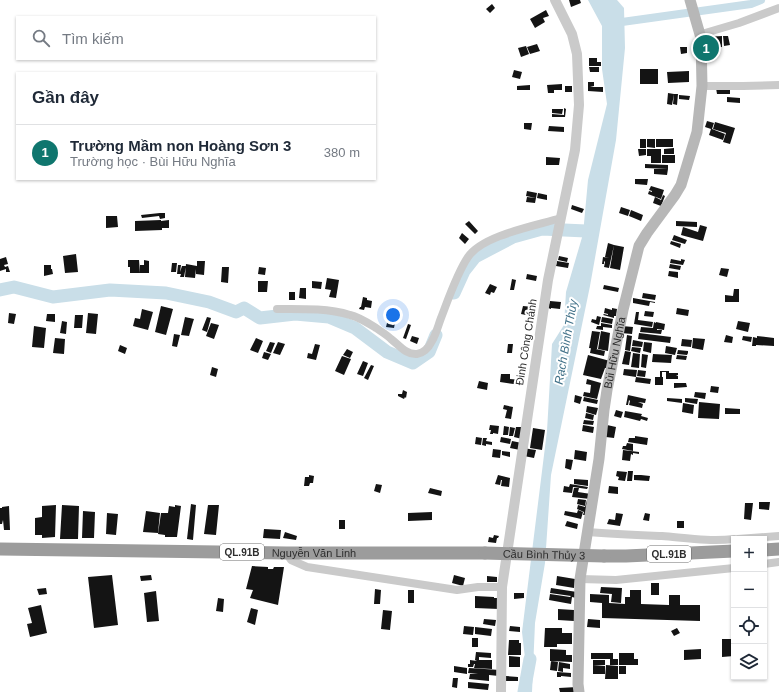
<!DOCTYPE html>
<html lang="vi">
<head>
<meta charset="utf-8">
<style>
  :root { --surface:#fff; --page:#f2f2f3; --text:#1f2937; --muted:#747a83; --line:#e0e1e3; --accent:#0f766e }
  body { margin:0; font-family:Helvetica,sans-serif; background:var(--page); color:var(--text) }
  .controls { position:absolute; right:12px; bottom:12px; display:grid; overflow:hidden; border-radius:0px; box-shadow:0 1px 3px #0004 }
  .controls button { width:36px; height:36px; display:grid; place-items:center; padding:0; border:0; border-bottom:1px solid var(--line); background:var(--surface); color:var(--text); font:20px sans-serif }
  .you { position:absolute; left:393px; top:315px; width:14px; height:14px; margin:-10px; border:3px solid #fff; border-radius:50%; background:#1a73e8; box-shadow:0 0 0 6px #1a73e833 }
  .badge { display:grid; place-items:center; width:26px; height:26px; border-radius:50%; background:var(--accent); color:#fff; font-size:13px; font-weight:700 }
  .pin { position:absolute; translate:-50% -50%; border:2px solid #fff; box-shadow:0 1px 4px #0006 }
  .list { margin:0; padding:0; list-style:none }
  h2 { display:flex; justify-content:space-between; align-items:center; height:52px; margin:0; padding:0 16px; font-size:17px }
  h2 small { font-size:13px; font-weight:400; color:var(--muted) }
  .list li { display:grid; grid-template-columns:26px 1fr auto; gap:12px; align-items:center; box-sizing:border-box; height:56px; padding:0 16px; border-top:1px solid var(--line) }
  .list b { display:block; font-size:15px; white-space:nowrap }
  .list p { margin:0; font-size:13px; white-space:nowrap; color:var(--muted) }
  .list em { font-size:13px; font-style:normal; color:var(--muted) }
  .icon { flex:none; width:22px; height:22px; fill:none; stroke:currentColor; stroke-width:2; stroke-linecap:round; stroke-linejoin:round }
  .map { position:relative; flex:none; width:779px; height:692px; overflow:hidden }
  .search { position:absolute; background:var(--surface); box-shadow:0 1px 3px #0004; left:16px; top:16px; width:360px; height:44px; display:flex; align-items:center; gap:10px; box-sizing:border-box; padding:0 14px; border-radius:0px; color:var(--muted); font-size:15px }
  .panel { position:absolute; background:var(--surface); box-shadow:0 1px 3px #0004; left:16px; top:72px; width:360px; height:108px; border-radius:0px }
  .map>svg:first-child { display:block }
  .water { fill:#c9dee8 }
  .lines { fill:none; stroke-linecap:round; stroke-linejoin:round }
  .canal { stroke:#c9dee8; stroke-width:8 }
  .river { stroke:#c9dee8; stroke-width:13 }
  .building { fill:#141414 }
  .minor { stroke:#cacaca; stroke-width:8 }
  .tertiary { stroke:#cacaca; stroke-width:10 }
  .secondary { stroke:#b7b7b7; stroke-width:11 }
  .trunk { stroke:#9c9c9c; stroke-width:13 }
  .trunk-bridge { stroke:#9c9c9c; stroke-width:13 }
  .labels { text-anchor:middle; stroke-width:4; stroke-linejoin:round; paint-order:stroke }
  .shield { fill:#fff; stroke:#6c6c6c; stroke-width:1 }
  .shield-label { font-size:10px; font-weight:bold; fill:#2d2d2d }
  .street-label { font-size:11px; fill:#2d2d2d; stroke:#fff }
  .water-label { font-size:12px; font-style:italic; fill:#427289; stroke:#fff }
</style>
</head>
<body>
<div class="map">
<svg width="779" height="692" viewBox="0 0 779 692">
  <rect width="100%" height="100%" fill="#fff"/>
  <path class="water" d="M 588,0 L 617,0 L 624,8 L 625,48 L 616,140 L 590,286 L 551,475 L 545,563 L 535,623 L 532,692 L 528,692 L 528,684 L 522,632 L 547,431 L 552,344 L 564,325 L 566,292 L 583,234 L 588,180 L 607,104 L 602,69 L 602,26 Z"/>
  <g class="lines">
    <path class="canal" d="M 622,22 L 751,4 L 761,0"/>
    <path class="river" d="M 0,290 L 14,287 L 53,297 L 110,290 L 166,293 L 209,302 L 236,312 L 244,308 L 260,318 L 295,314 L 329,317 L 355,328 L 387,352 L 413,363 L 429,352 L 436,335
      M 454,293 L 464,271 L 475,257 L 513,237 L 542,229 L 586,231
      M 524,692 L 530,659"/>
  </g>
  <path class="building" d="M 569,0 L 580,0 L 581,3 L 571,7 Z
    M 492,4 L 495,8 L 490,13 L 486,9 Z
    M 546,10 L 549,16 L 543,18 L 545,22 L 535,28 L 530,19 Z
    M 722,36 L 722,47 L 706,48 L 706,37 Z
    M 723,36 L 728,36 L 730,45 L 724,46 Z
    M 537,44 L 540,51 L 530,54 L 527,47 Z
    M 526,46 L 529,54 L 521,57 L 518,48 Z
    M 680,47 L 687,47 L 687,53 L 681,54 Z
    M 589,58 L 597,58 L 597,65 L 597,62 L 601,62 L 601,66 L 589,66 Z
    M 589,67 L 599,67 L 599,72 L 590,72 Z
    M 640,69 L 658,69 L 658,84 L 640,84 Z
    M 514,70 L 522,72 L 520,79 L 512,77 Z
    M 689,71 L 689,82 L 668,83 L 667,72 Z
    M 588,82 L 594,82 L 594,86 L 590,87 L 603,87 L 603,92 L 588,91 Z
    M 562,84 L 562,90 L 554,90 L 554,93 L 548,93 L 547,85 Z
    M 530,85 L 530,90 L 517,90 L 517,86 Z
    M 565,86 L 572,86 L 572,92 L 565,92 Z
    M 716,88 L 730,88 L 730,94 L 717,94 Z
    M 668,93 L 674,94 L 672,105 L 667,104 Z
    M 674,94 L 678,94 L 677,105 L 673,104 Z
    M 679,95 L 690,96 L 689,100 L 679,99 Z
    M 727,97 L 740,98 L 740,103 L 727,102 Z
    M 564,108 L 566,109 L 565,117 L 552,117 L 552,114 L 564,115 Z
    M 552,109 L 563,109 L 562,114 L 552,113 Z
    M 707,121 L 714,123 L 712,129 L 725,134 L 723,140 L 709,135 L 711,129 L 705,127 Z
    M 715,122 L 735,128 L 730,144 L 723,142 L 726,133 L 713,129 Z
    M 524,123 L 532,123 L 531,130 L 524,129 Z
    M 549,126 L 564,127 L 564,132 L 548,131 Z
    M 640,139 L 646,139 L 646,148 L 640,148 Z
    M 647,139 L 655,139 L 655,148 L 647,147 Z
    M 656,139 L 673,139 L 673,147 L 656,147 Z
    M 674,148 L 674,154 L 664,154 L 664,149 Z
    M 638,149 L 646,149 L 646,155 L 639,156 Z
    M 647,149 L 661,149 L 661,156 L 647,156 Z
    M 662,155 L 675,155 L 675,163 L 662,163 Z
    M 651,156 L 661,156 L 661,163 L 651,163 Z
    M 546,157 L 560,158 L 559,165 L 546,165 Z
    M 645,164 L 668,165 L 668,169 L 645,168 Z
    M 654,169 L 668,169 L 667,175 L 654,174 Z
    M 635,179 L 648,179 L 647,185 L 635,184 Z
    M 651,186 L 664,190 L 661,199 L 648,194 L 649,191 L 652,192 L 652,191 L 649,190 Z
    M 527,191 L 537,193 L 536,198 L 526,196 Z
    M 538,193 L 547,195 L 547,200 L 537,198 Z
    M 663,195 L 665,196 L 661,206 L 653,203 L 655,197 L 661,200 L 660,203 Z
    M 527,197 L 536,198 L 535,203 L 526,202 Z
    M 572,205 L 584,209 L 582,213 L 571,209 Z
    M 621,207 L 630,210 L 628,216 L 619,213 Z
    M 631,210 L 643,215 L 641,221 L 629,216 Z
    M 160,213 L 165,213 L 165,218 L 160,219 L 159,216 L 142,218 L 141,215 Z
    M 106,216 L 117,216 L 118,227 L 106,228 Z
    M 161,220 L 161,221 L 169,220 L 169,228 L 162,228 L 162,230 L 135,231 L 135,221 Z
    M 469,221 L 478,231 L 475,234 L 465,224 Z
    M 676,221 L 697,222 L 697,227 L 676,226 Z
    M 700,225 L 707,227 L 703,241 L 681,235 L 683,227 L 698,232 Z
    M 462,233 L 469,239 L 465,244 L 459,238 Z
    M 674,235 L 687,240 L 685,244 L 672,240 Z
    M 671,241 L 681,244 L 680,248 L 670,244 Z
    M 608,243 L 614,245 L 609,268 L 604,267 L 605,262 L 604,261 L 604,264 L 602,264 L 603,257 L 609,258 L 605,257 Z
    M 614,245 L 624,247 L 620,270 L 610,268 Z
    M 76,254 L 78,272 L 65,273 L 63,256 Z
    M 559,256 L 568,258 L 567,262 L 558,260 Z
    M 6,257 L 8,264 L 4,265 L 5,267 L 8,266 L 10,272 L 6,272 L 6,269 L 0,271 L 0,259 Z
    M 671,259 L 681,261 L 681,259 L 685,260 L 683,265 L 670,263 Z
    M 128,260 L 139,260 L 140,273 L 130,273 L 130,267 L 128,267 Z
    M 144,260 L 149,261 L 149,273 L 140,273 L 140,265 L 144,265 Z
    M 197,261 L 205,261 L 204,275 L 196,274 L 196,269 L 195,278 L 185,277 L 186,264 L 197,266 Z
    M 557,261 L 569,263 L 568,268 L 556,266 Z
    M 172,263 L 177,263 L 176,272 L 171,272 Z
    M 670,264 L 681,266 L 680,270 L 669,268 Z
    M 44,265 L 51,265 L 51,269 L 50,269 L 52,269 L 53,274 L 44,276 Z
    M 178,265 L 181,265 L 180,272 L 182,266 L 186,266 L 184,277 L 180,277 L 181,274 L 177,274 Z
    M 222,267 L 229,267 L 228,283 L 221,282 Z
    M 259,267 L 266,268 L 265,275 L 258,274 Z
    M 721,268 L 729,269 L 727,277 L 719,275 Z
    M 669,271 L 678,272 L 678,278 L 668,276 Z
    M 527,274 L 537,276 L 536,281 L 526,279 Z
    M 327,278 L 339,280 L 336,298 L 329,297 L 331,290 L 325,289 Z
    M 512,279 L 516,280 L 514,290 L 510,290 Z
    M 258,281 L 268,281 L 267,292 L 258,292 Z
    M 312,281 L 322,282 L 321,289 L 312,288 Z
    M 490,284 L 497,287 L 494,293 L 491,292 L 490,295 L 485,293 Z
    M 604,285 L 619,288 L 618,292 L 603,289 Z
    M 300,288 L 306,288 L 306,299 L 299,298 Z
    M 734,289 L 739,289 L 739,302 L 725,302 L 725,295 L 733,296 Z
    M 289,292 L 295,292 L 295,300 L 289,300 Z
    M 643,293 L 656,295 L 655,300 L 642,298 Z
    M 363,297 L 367,298 L 367,300 L 372,301 L 371,308 L 365,307 L 364,310 L 359,309 L 360,307 L 361,307 Z
    M 633,298 L 655,302 L 655,303 L 650,302 L 649,306 L 633,303 Z
    M 550,301 L 561,302 L 560,309 L 551,308 L 551,309 L 548,308 Z
    M 161,306 L 173,309 L 166,335 L 155,332 Z
    M 523,306 L 533,307 L 531,316 L 521,314 Z
    M 605,308 L 612,310 L 612,308 L 617,309 L 616,316 L 614,316 L 614,318 L 603,315 L 604,314 L 608,315 L 608,314 L 604,313 Z
    M 677,308 L 689,310 L 688,316 L 676,314 Z
    M 142,309 L 153,312 L 148,330 L 133,326 L 135,318 L 140,319 Z
    M 645,311 L 654,312 L 653,317 L 644,316 Z
    M 636,312 L 639,312 L 638,320 L 653,322 L 652,327 L 634,324 Z
    M 9,313 L 16,314 L 14,324 L 8,323 Z
    M 88,313 L 98,314 L 96,334 L 86,333 Z
    M 394,313 L 397,313 L 394,328 L 386,327 L 387,323 L 392,324 L 392,326 Z
    M 47,314 L 55,314 L 55,322 L 46,321 Z
    M 75,315 L 83,315 L 82,328 L 74,328 Z
    M 597,316 L 601,317 L 599,325 L 591,322 L 592,319 L 596,320 Z
    M 185,317 L 194,319 L 193,322 L 191,322 L 193,322 L 189,336 L 181,335 Z
    M 207,317 L 211,318 L 207,332 L 202,330 Z
    M 602,317 L 613,319 L 612,324 L 601,322 Z
    M 62,321 L 67,322 L 66,334 L 60,333 Z
    M 738,321 L 750,323 L 748,332 L 736,329 Z
    M 654,322 L 656,323 L 656,322 L 665,324 L 664,330 L 657,329 L 657,330 L 662,330 L 661,334 L 640,332 L 641,327 L 653,328 Z
    M 211,323 L 219,325 L 214,339 L 206,336 Z
    M 601,323 L 612,325 L 612,328 L 603,327 L 603,330 L 596,329 L 597,326 L 601,326 Z
    M 408,324 L 411,325 L 406,339 L 403,338 Z
    M 34,326 L 46,328 L 44,348 L 32,347 Z
    M 622,326 L 633,327 L 632,334 L 621,333 Z
    M 592,331 L 600,332 L 597,349 L 589,348 Z
    M 601,331 L 610,333 L 608,351 L 598,349 Z
    M 639,333 L 671,337 L 670,343 L 638,339 Z
    M 174,334 L 180,335 L 177,347 L 172,346 Z
    M 627,335 L 632,336 L 630,351 L 625,350 Z
    M 726,335 L 733,337 L 732,343 L 724,342 Z
    M 412,336 L 419,338 L 417,344 L 410,341 Z
    M 743,336 L 752,337 L 751,342 L 742,340 Z
    M 757,336 L 774,338 L 774,346 L 756,345 L 756,346 L 752,346 L 753,337 L 757,338 Z
    M 55,338 L 65,339 L 64,354 L 53,353 Z
    M 256,338 L 263,341 L 258,353 L 250,350 Z
    M 693,338 L 705,339 L 703,350 L 692,348 Z
    M 682,339 L 692,340 L 691,347 L 681,346 Z
    M 633,340 L 643,342 L 642,347 L 632,346 Z
    M 270,342 L 275,343 L 271,353 L 266,351 Z
    M 278,342 L 285,344 L 280,355 L 273,353 Z
    M 644,342 L 652,343 L 651,353 L 643,351 Z
    M 315,344 L 320,345 L 316,360 L 307,358 L 308,353 L 312,354 Z
    M 508,344 L 513,344 L 512,353 L 507,353 Z
    M 120,345 L 127,348 L 125,354 L 118,351 Z
    M 666,346 L 677,348 L 675,355 L 665,353 Z
    M 632,347 L 641,348 L 640,353 L 631,351 Z
    M 591,348 L 605,351 L 604,356 L 590,353 Z
    M 347,349 L 353,352 L 350,358 L 343,355 Z
    M 678,350 L 688,351 L 688,353 L 687,355 L 677,354 Z
    M 625,351 L 631,352 L 629,365 L 622,364 Z
    M 264,352 L 271,354 L 268,360 L 262,358 Z
    M 633,353 L 640,354 L 639,368 L 631,367 Z
    M 642,354 L 648,355 L 646,368 L 641,367 Z
    M 653,354 L 672,355 L 671,363 L 652,362 Z
    M 588,355 L 610,361 L 608,368 L 605,368 L 601,379 L 583,375 Z
    M 677,355 L 687,356 L 686,360 L 676,359 Z
    M 342,356 L 351,359 L 344,375 L 335,371 Z
    M 363,361 L 368,363 L 363,376 L 357,374 Z
    M 371,365 L 374,366 L 368,380 L 364,378 Z
    M 212,367 L 218,369 L 216,377 L 210,375 Z
    M 624,369 L 637,370 L 636,377 L 623,375 Z
    M 638,370 L 646,371 L 645,377 L 637,376 Z
    M 660,371 L 669,371 L 669,373 L 678,373 L 678,375 L 676,376 L 678,376 L 678,379 L 666,379 L 666,372 L 662,372 L 662,377 L 660,377 Z
    M 501,374 L 510,374 L 510,379 L 522,380 L 521,385 L 500,382 Z
    M 636,377 L 651,379 L 650,384 L 635,382 Z
    M 655,377 L 663,377 L 663,385 L 655,385 Z
    M 587,379 L 601,383 L 597,399 L 583,396 L 584,392 L 590,393 L 591,385 L 586,384 Z
    M 479,381 L 488,383 L 487,390 L 477,388 Z
    M 674,383 L 686,383 L 687,387 L 674,388 Z
    M 711,386 L 719,387 L 718,393 L 710,392 Z
    M 403,390 L 407,392 L 406,398 L 405,397 L 404,399 L 398,396 L 398,394 L 402,394 Z
    M 695,392 L 706,393 L 705,399 L 694,397 Z
    M 575,395 L 582,397 L 580,404 L 574,402 Z
    M 628,395 L 646,399 L 645,403 L 638,402 L 643,404 L 642,408 L 629,405 L 630,401 L 629,400 L 628,405 L 626,405 Z
    M 584,397 L 598,400 L 597,404 L 583,401 Z
    M 667,398 L 682,399 L 682,403 L 667,401 Z
    M 685,398 L 698,399 L 697,404 L 685,402 Z
    M 699,402 L 720,404 L 719,419 L 698,418 Z
    M 683,403 L 694,405 L 693,414 L 682,412 Z
    M 504,405 L 513,407 L 511,419 L 505,418 L 507,410 L 503,409 Z
    M 587,406 L 598,408 L 596,415 L 586,412 Z
    M 725,408 L 740,409 L 740,414 L 725,414 Z
    M 616,410 L 623,412 L 621,418 L 614,416 Z
    M 625,411 L 642,414 L 641,416 L 648,418 L 647,421 L 641,419 L 640,421 L 624,417 Z
    M 586,413 L 594,415 L 593,420 L 585,418 Z
    M 584,420 L 594,421 L 593,425 L 583,424 Z
    M 490,425 L 499,426 L 498,434 L 493,433 L 493,434 L 490,434 L 491,430 L 489,430 Z
    M 583,425 L 594,427 L 593,433 L 582,431 Z
    M 607,425 L 616,427 L 614,438 L 606,437 Z
    M 504,426 L 509,427 L 508,435 L 503,435 Z
    M 510,427 L 515,428 L 513,436 L 509,436 Z
    M 516,427 L 524,427 L 522,439 L 514,437 Z
    M 533,428 L 545,430 L 542,450 L 530,448 Z
    M 635,436 L 648,438 L 647,445 L 628,442 L 629,438 L 635,438 Z
    M 476,437 L 482,438 L 481,445 L 475,444 Z
    M 501,437 L 511,439 L 510,444 L 500,442 Z
    M 483,438 L 487,438 L 486,441 L 492,442 L 492,445 L 486,444 L 486,446 L 482,445 Z
    M 512,441 L 522,443 L 520,450 L 510,448 Z
    M 627,443 L 633,444 L 633,451 L 622,449 L 623,446 L 626,446 Z
    M 525,448 L 529,449 L 528,453 L 529,449 L 536,450 L 534,458 L 524,456 Z
    M 493,449 L 501,450 L 500,458 L 492,457 Z
    M 575,450 L 587,452 L 586,461 L 574,459 Z
    M 623,450 L 639,452 L 639,454 L 633,453 L 633,455 L 631,454 L 630,461 L 622,460 Z
    M 502,451 L 510,452 L 510,457 L 502,455 Z
    M 566,459 L 573,460 L 571,470 L 565,468 Z
    M 617,471 L 627,472 L 625,481 L 618,480 L 619,477 L 616,476 Z
    M 628,471 L 633,471 L 632,481 L 627,481 Z
    M 309,475 L 314,476 L 313,483 L 310,483 L 309,486 L 304,486 L 305,477 L 309,477 Z
    M 498,475 L 510,478 L 509,487 L 501,486 L 502,480 L 501,480 L 500,485 L 495,484 Z
    M 634,475 L 641,475 L 641,476 L 641,475 L 650,476 L 649,481 L 634,480 Z
    M 574,479 L 588,480 L 588,486 L 574,484 Z
    M 376,484 L 382,485 L 380,493 L 374,491 Z
    M 570,484 L 588,487 L 587,489 L 573,487 L 572,493 L 563,492 L 564,486 L 569,487 Z
    M 609,486 L 618,487 L 618,494 L 608,493 Z
    M 430,488 L 442,491 L 441,496 L 428,493 Z
    M 574,488 L 579,488 L 578,492 L 591,494 L 590,499 L 572,497 Z
    M 578,499 L 586,500 L 585,506 L 577,504 Z
    M 587,500 L 590,501 L 587,515 L 583,515 L 584,512 L 577,509 L 578,505 L 585,507 Z
    M 759,502 L 770,502 L 769,510 L 759,509 Z
    M 745,503 L 753,503 L 751,520 L 744,519 Z
    M 191,504 L 196,505 L 193,540 L 187,539 Z
    M 56,505 L 55,537 L 42,538 L 42,535 L 35,535 L 35,518 L 42,517 L 42,506 Z
    M 62,505 L 79,506 L 78,539 L 60,539 Z
    M 175,505 L 181,506 L 177,537 L 165,537 L 165,535 L 158,534 L 161,513 L 168,513 L 169,506 L 175,507 Z
    M 208,505 L 219,505 L 216,535 L 204,534 Z
    M 9,506 L 10,530 L 4,530 L 3,520 L 2,524 L 0,524 L 0,508 L 2,508 L 2,507 Z
    M 578,510 L 583,512 L 581,519 L 564,515 L 565,511 L 577,513 Z
    M 83,511 L 95,512 L 94,538 L 82,538 Z
    M 146,511 L 160,513 L 158,533 L 143,532 Z
    M 432,512 L 432,520 L 408,521 L 408,513 Z
    M 107,513 L 118,514 L 116,535 L 106,534 Z
    M 616,513 L 623,514 L 620,526 L 607,524 L 609,519 L 615,520 Z
    M 645,513 L 650,514 L 649,521 L 643,520 Z
    M 339,520 L 345,520 L 345,529 L 339,529 Z
    M 567,521 L 578,524 L 577,529 L 565,526 Z
    M 677,521 L 684,521 L 684,528 L 677,528 Z
    M 264,529 L 281,530 L 280,539 L 263,538 Z
    M 285,532 L 297,536 L 296,540 L 283,538 Z
    M 494,535 L 499,536 L 498,538 L 497,538 L 496,543 L 488,542 L 489,537 L 493,538 Z
    M 252,566 L 268,567 L 268,569 L 273,569 L 274,567 L 284,567 L 278,605 L 250,598 L 253,590 L 246,589 Z
    M 112,575 L 118,625 L 94,628 L 88,577 Z
    M 151,575 L 152,580 L 141,581 L 140,576 Z
    M 454,575 L 465,578 L 463,586 L 452,583 Z
    M 487,576 L 497,577 L 497,582 L 487,582 Z
    M 557,576 L 575,579 L 574,588 L 556,585 Z
    M 651,583 L 659,583 L 659,595 L 651,595 Z
    M 601,587 L 622,588 L 621,603 L 611,602 L 612,594 L 600,593 Z
    M 46,588 L 47,594 L 39,595 L 37,589 Z
    M 551,588 L 577,592 L 576,598 L 572,597 L 571,604 L 549,600 L 550,594 L 570,597 L 571,596 L 550,593 Z
    M 375,589 L 381,590 L 380,604 L 374,604 Z
    M 408,590 L 414,590 L 414,603 L 408,603 Z
    M 630,590 L 641,590 L 641,604 L 669,605 L 669,595 L 680,595 L 680,605 L 700,605 L 700,621 L 602,618 L 602,603 L 590,602 L 590,594 L 609,595 L 609,603 L 625,604 L 625,597 L 630,597 Z
    M 156,591 L 159,621 L 147,622 L 144,593 Z
    M 514,593 L 524,593 L 524,598 L 514,599 Z
    M 475,596 L 494,597 L 494,598 L 500,598 L 499,609 L 475,608 Z
    M 218,598 L 224,599 L 223,612 L 216,611 Z
    M 41,605 L 47,633 L 30,637 L 27,624 L 32,623 L 28,608 Z
    M 251,608 L 258,610 L 255,625 L 247,622 Z
    M 558,609 L 574,610 L 574,621 L 558,620 Z
    M 383,610 L 392,611 L 390,630 L 381,629 Z
    M 484,619 L 496,620 L 495,626 L 483,624 Z
    M 588,619 L 600,620 L 600,628 L 587,627 Z
    M 464,626 L 474,627 L 473,635 L 463,634 Z
    M 510,626 L 520,627 L 520,632 L 509,631 Z
    M 475,627 L 492,629 L 491,636 L 475,634 Z
    M 545,628 L 562,628 L 562,633 L 572,633 L 572,644 L 557,644 L 557,647 L 544,647 Z
    M 677,628 L 680,633 L 674,636 L 671,631 Z
    M 472,638 L 478,638 L 478,647 L 472,647 Z
    M 722,639 L 734,639 L 734,656 L 722,657 Z
    M 509,640 L 519,640 L 519,643 L 521,643 L 521,655 L 508,655 Z
    M 550,649 L 566,650 L 566,655 L 572,655 L 572,662 L 550,661 Z
    M 701,649 L 701,659 L 684,660 L 684,650 Z
    M 476,652 L 491,653 L 491,658 L 479,657 L 479,660 L 492,660 L 492,669 L 474,668 L 475,664 L 474,664 L 473,667 L 468,667 L 468,664 L 470,664 L 470,660 L 477,661 L 475,660 Z
    M 591,653 L 613,653 L 613,659 L 618,659 L 618,665 L 610,665 L 610,659 L 591,659 Z
    M 619,653 L 634,653 L 634,659 L 627,659 L 638,659 L 638,665 L 619,665 Z
    M 509,656 L 520,657 L 520,667 L 509,667 Z
    M 593,660 L 605,660 L 605,665 L 593,665 Z
    M 551,661 L 558,662 L 557,671 L 550,670 Z
    M 559,662 L 570,664 L 570,669 L 563,668 L 563,672 L 558,671 Z
    M 593,665 L 605,666 L 605,674 L 593,674 Z
    M 606,665 L 618,666 L 618,679 L 605,679 Z
    M 454,666 L 467,668 L 467,674 L 454,672 Z
    M 619,666 L 626,666 L 626,674 L 619,674 Z
    M 469,668 L 500,670 L 499,676 L 489,675 L 489,681 L 469,679 L 470,674 L 478,674 L 468,673 Z
    M 557,672 L 571,673 L 571,677 L 561,676 L 561,677 L 557,677 Z
    M 506,676 L 518,677 L 518,681 L 506,681 Z
    M 453,678 L 458,678 L 457,688 L 452,687 Z
    M 468,682 L 489,684 L 488,690 L 468,688 Z
    M 577,687 L 577,692 L 560,692 L 559,688 Z"/>
  <g class="lines">
    <path class="minor" d="M 701,38 L 702,35 L 705,33 L 739,23 L 779,8
      M 702,86 L 743,86 L 779,85
      M 277,309 C 300,309 327,308 350,315 C 359,317 368,323 376,328 C 382,332 387,335 391,339 C 399,345 406,355 417,354 C 424,353 429,347 432,341 C 436,334 438,326 441,318 C 448,300 457,273 468,257 C 483,235 535,226 561,218
      M 588,532 C 613,534 638,535 662,536 C 686,538 710,542 734,539
      M 738,539 L 779,536
      M 286,553 L 291,560 L 307,567 L 457,590 L 478,587 L 502,587
      M 764,564 L 779,562
      M 580,579 L 616,580 L 734,568"/>
    <path class="tertiary" d="M 501,692 L 502,587 L 548,280 L 575,150 L 579,105 L 577,54 L 572,34 L 555,0"/>
    <path class="secondary" id="s1" d="M 579,692 L 578,684 L 580,579 L 599,459 L 604,410 L 607,390 L 623,310 L 639,246 L 647,233 L 675,195 L 681,185 L 697,132 L 702,86 L 701,38 L 690,0"/>
    <g class="trunk">
      <path id="s2" d="M 0,549 L 286,553 L 485,553"/>
      <path d="M 764,550 L 779,549"/>
      <path d="M 604,556 L 626,556 L 734,551"/>
    </g>
    <path class="trunk-bridge" id="s3" d="M 485,553 L 604,556"/>
  </g>
  <g class="labels">
    <g class="shield">
      <rect x="220" y="544" width="44" height="16" rx="3"/>
      <rect x="647" y="546" width="44" height="16" rx="3"/>
    </g>
    <g class="shield-label">
      <text x="242" y="556">QL.91B</text>
      <text x="669" y="558">QL.91B</text>
    </g>
    <g class="street-label">
      <text transform="translate(526 342) rotate(-81)" y="4">Đinh Công Chánh</text>
      <text dy="4" stroke="none"><textPath href="#s1" startOffset="342">Bùi Hữu Nghĩa</textPath></text>
      <text dy="4" stroke="none"><textPath href="#s2" startOffset="314">Nguyễn Văn Linh</textPath></text>
      <text dy="4" stroke="none"><textPath href="#s3" startOffset="59">Cầu Bình Thủy 3</textPath></text>
    </g>
    <g class="water-label">
      <text transform="translate(566 342) rotate(-80)" y="4">Rạch Bình Thủy</text>
    </g>
  </g>
</svg>
<div class="controls">
<button>+</button>
<button>−</button>
<button><svg class="icon" aria-label="locate" viewBox="0 0 24 24"><circle cx="12" cy="12" r="6"/><path d="M12 2v4M12 18v4M2 12h4M18 12h4"/></svg></button>
<button><svg class="icon" aria-label="layers" viewBox="0 0 24 24"><path d="M12 4l9 5-9 5-9-5zM3 14l9 5 9-5"/></svg></button>
</div>
<div class="you"></div>
<div class="pin badge" style="left:706px;top:48px">1</div>
<div class="search"><svg class="icon" aria-label="search" viewBox="0 0 24 24"><circle cx="10" cy="10" r="6"/><path d="M15 15l6 6"/></svg>Tìm kiếm</div>
<section class="panel">
<h2>Gần đây<small></small></h2>
<ul class="list">
<li><span class="badge">1</span><div><b>Trường Mầm non Hoàng Sơn 3</b><p>Trường học · Bùi Hữu Nghĩa</p></div><em>380 m</em></li>
</ul>
</section>
</div>
</body>
</html>
